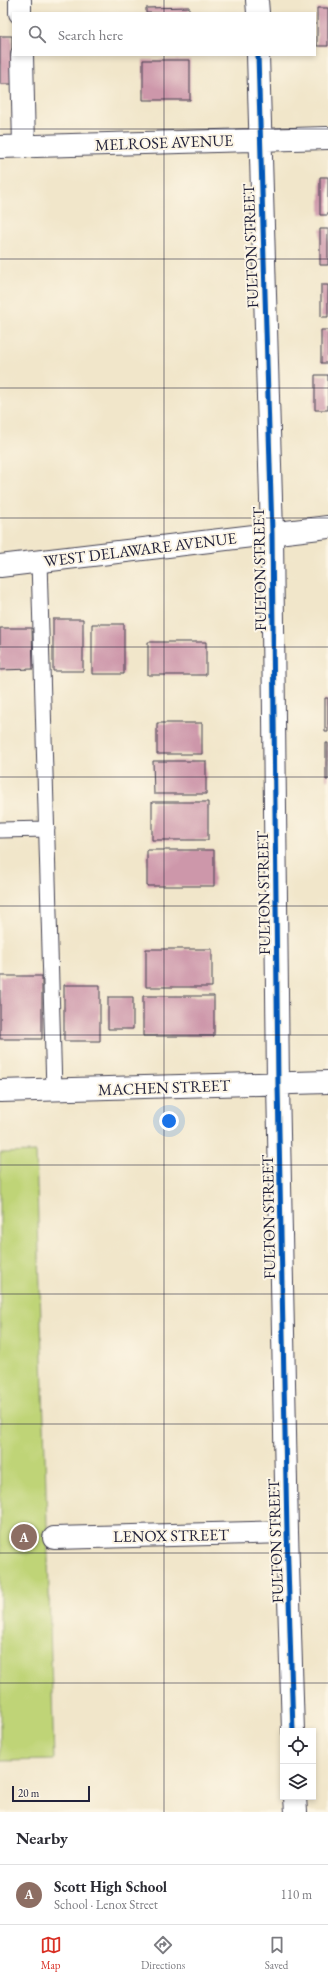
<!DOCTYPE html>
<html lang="en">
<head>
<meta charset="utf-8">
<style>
  :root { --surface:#fff; --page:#f2f2f3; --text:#2b2b33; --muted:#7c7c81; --line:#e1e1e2; --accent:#d93025 }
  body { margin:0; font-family:"EB Garamond",serif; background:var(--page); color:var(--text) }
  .controls { position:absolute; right:12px; bottom:12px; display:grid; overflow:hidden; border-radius:0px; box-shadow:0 2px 6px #0003 }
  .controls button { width:36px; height:36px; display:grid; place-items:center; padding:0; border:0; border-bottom:1px solid var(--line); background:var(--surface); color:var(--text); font:20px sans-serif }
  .scale { position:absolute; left:12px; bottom:10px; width:78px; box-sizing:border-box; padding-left:4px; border:2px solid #22223b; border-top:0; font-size:11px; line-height:14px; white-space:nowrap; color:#22223b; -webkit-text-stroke:3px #fcf5e5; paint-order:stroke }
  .you { position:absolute; left:169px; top:1121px; width:14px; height:14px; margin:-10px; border:3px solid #fff; border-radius:50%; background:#1a73e8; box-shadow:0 0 0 6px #1a73e833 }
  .badge { display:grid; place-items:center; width:26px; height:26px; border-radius:50%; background:var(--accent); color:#fff; font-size:13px; font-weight:700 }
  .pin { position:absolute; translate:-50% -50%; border:2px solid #fff; box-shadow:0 1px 4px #0006 }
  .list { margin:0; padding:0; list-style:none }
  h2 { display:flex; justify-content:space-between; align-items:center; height:52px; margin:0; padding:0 16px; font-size:17px }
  h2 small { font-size:13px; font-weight:400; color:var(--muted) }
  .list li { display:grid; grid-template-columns:26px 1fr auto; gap:12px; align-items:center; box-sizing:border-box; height:60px; padding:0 16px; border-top:1px solid var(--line) }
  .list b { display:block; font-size:15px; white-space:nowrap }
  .list p { margin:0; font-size:13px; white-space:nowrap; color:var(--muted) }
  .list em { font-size:13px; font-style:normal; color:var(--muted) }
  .icon { flex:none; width:22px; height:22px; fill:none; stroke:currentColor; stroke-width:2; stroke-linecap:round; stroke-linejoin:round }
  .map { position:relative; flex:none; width:328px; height:1812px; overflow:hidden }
  .search { position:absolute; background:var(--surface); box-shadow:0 2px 6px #0003; left:12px; right:12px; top:12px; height:44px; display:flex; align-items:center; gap:10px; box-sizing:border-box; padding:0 14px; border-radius:0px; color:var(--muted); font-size:15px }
  .sheet { height:112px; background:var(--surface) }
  nav { display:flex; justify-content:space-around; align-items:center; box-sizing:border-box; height:56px; border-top:1px solid var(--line); background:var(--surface); font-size:11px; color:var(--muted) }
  nav a { display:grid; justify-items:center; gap:2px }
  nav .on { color:var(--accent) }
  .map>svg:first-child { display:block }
  .green { fill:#bfd477; stroke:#707b59 }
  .building { fill:#cd97aa }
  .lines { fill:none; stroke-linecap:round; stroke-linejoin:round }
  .service-casing { stroke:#413f50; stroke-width:17 }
  .minor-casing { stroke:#413f50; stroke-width:24 }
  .tertiary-casing { stroke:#413f50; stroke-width:24 }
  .service { stroke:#fff; stroke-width:15 }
  .minor { stroke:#fff; stroke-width:22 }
  .tertiary { stroke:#fff; stroke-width:22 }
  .cycleway-casing { stroke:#fcf5e5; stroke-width:8 }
  .cycleway { stroke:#0057b8; stroke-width:5 }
  .grid { fill:none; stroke:#22223b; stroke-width:1; stroke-opacity:0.55 }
  .labels { text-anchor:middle; stroke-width:4; stroke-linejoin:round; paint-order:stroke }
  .street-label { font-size:16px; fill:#22223b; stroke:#fcf5e5 }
</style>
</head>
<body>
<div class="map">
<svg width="328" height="1812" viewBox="0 0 328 1812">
  <rect width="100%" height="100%" fill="#fcf5e5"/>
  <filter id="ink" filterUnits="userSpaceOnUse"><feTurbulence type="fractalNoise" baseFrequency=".025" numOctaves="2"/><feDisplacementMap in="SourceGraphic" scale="8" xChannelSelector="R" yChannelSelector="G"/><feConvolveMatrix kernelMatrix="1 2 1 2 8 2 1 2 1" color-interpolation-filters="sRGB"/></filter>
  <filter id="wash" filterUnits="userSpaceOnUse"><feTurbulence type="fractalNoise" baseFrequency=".012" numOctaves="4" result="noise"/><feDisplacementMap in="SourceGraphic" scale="16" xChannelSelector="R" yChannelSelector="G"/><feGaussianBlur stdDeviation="0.9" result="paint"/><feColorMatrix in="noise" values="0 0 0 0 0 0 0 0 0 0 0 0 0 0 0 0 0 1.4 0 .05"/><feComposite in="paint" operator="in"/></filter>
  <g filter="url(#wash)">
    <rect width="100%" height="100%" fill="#f1e6ca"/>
    <path class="green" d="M 36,1152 L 54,1760 L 0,1761 L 0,1153 Z"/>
    <g id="blocks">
      <path class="building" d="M 189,7 L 189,13 L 146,13 L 146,8 Z
        M 317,8 L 328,8 L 328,46 L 317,46 Z
        M 0,36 L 12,36 L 12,84 L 0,84 Z
        M 143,60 L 190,60 L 190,100 L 143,100 Z
        M 320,177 L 328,177 L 328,215 L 320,215 Z
        M 320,229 L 328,229 L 328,265 L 320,265 Z
        M 321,285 L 328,285 L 328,317 L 321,317 Z
        M 321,330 L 328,330 L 328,363 L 321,363 Z
        M 315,375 L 328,375 L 328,410 L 315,410 Z
        M 53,619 L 83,619 L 83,671 L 53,671 Z
        M 92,624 L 124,624 L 124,674 L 92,674 Z
        M 0,628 L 32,628 L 33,669 L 0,670 Z
        M 148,642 L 206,642 L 206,675 L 148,675 Z
        M 325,698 L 328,698 L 328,732 L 325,732 Z
        M 157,723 L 202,723 L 202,754 L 157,754 Z
        M 326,743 L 328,743 L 328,780 L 326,780 Z
        M 153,761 L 206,761 L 206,794 L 154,794 Z
        M 152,802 L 208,802 L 208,840 L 152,840 Z
        M 147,850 L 214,850 L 214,886 L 147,886 Z
        M 146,949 L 212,949 L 212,987 L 146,987 Z
        M 0,976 L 42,976 L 42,1039 L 0,1039 Z
        M 64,985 L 100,985 L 100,1041 L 64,1041 Z
        M 143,996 L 214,996 L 214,1036 L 143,1036 Z
        M 108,997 L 133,997 L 133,1029 L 108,1029 Z"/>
    </g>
  </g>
  <g filter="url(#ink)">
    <use href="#blocks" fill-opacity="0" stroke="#413f50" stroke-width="1"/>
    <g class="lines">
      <g class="service-casing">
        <path id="service" d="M 39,561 L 54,1090
          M 0,830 L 47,829"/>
      </g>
      <g class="minor-casing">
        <path id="minor" d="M 20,0 L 20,13
          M 257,0 L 258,13
          M 22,55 L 24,147
          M 258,55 L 272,533 L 278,1084 L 287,1532 L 293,1731
          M 0,147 L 328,138
          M 0,1091 L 328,1082
          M 54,1538 L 287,1532
          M 295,1797 L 296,1812"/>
      </g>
      <g class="tertiary-casing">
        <path id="tertiary" d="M 0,566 L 328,527"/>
      </g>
      <use href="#service" class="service"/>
      <use href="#minor" class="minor"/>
      <use href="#tertiary" class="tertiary"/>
      <g class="cycleway-casing">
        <path id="cycleway" d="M 258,55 L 272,533 L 278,1084 L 287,1532 L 293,1731"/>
      </g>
      <use href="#cycleway" class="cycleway"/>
    </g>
  </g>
  <path class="grid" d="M 164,0 L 164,13M 164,55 L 164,1812M 0,129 L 328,129M 0,259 L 328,259M 0,388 L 328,388M 0,518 L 328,518M 0,647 L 328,647M 0,777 L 328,777M 0,906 L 328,906M 0,1035 L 328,1035M 0,1165 L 328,1165M 0,1294 L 328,1294M 0,1424 L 328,1424M 0,1553 L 328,1553M 0,1683 L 328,1683"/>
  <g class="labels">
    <g class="street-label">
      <text transform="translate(164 142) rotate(-2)" y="6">MELROSE AVENUE</text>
      <text transform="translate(250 246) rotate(-92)" y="6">FULTON STREET</text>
      <text transform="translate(140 549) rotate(-7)" y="6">WEST DELAWARE AVENUE</text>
      <text transform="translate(259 569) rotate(-91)" y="6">FULTON STREET</text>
      <text transform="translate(263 893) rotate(-91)" y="6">FULTON STREET</text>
      <text transform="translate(164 1087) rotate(-2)" y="6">MACHEN STREET</text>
      <text transform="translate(268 1217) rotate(-91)" y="6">FULTON STREET</text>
      <text transform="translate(171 1535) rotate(-1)" y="6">LENOX STREET</text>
      <text transform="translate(275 1541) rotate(-92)" y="6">FULTON STREET</text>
    </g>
  </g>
</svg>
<div class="controls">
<button><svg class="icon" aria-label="locate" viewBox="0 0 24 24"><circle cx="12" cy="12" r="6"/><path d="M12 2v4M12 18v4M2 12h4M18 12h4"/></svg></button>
<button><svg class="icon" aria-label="layers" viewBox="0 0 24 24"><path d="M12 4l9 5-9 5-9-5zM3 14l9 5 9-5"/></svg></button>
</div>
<div class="scale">20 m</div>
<div class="you"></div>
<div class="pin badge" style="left:24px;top:1537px;background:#8d6e63">A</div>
<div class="search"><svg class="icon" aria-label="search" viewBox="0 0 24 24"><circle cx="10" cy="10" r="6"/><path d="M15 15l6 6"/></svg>Search here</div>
</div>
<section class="sheet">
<h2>Nearby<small></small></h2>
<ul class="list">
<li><span class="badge" style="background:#8d6e63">A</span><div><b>Scott High School</b><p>School · Lenox Street</p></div><em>110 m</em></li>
</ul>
</section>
<nav>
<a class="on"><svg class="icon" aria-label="map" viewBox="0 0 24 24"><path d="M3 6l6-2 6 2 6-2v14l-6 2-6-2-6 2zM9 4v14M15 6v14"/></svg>Map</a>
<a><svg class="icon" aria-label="directions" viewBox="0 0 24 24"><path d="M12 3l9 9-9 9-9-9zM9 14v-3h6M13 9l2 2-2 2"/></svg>Directions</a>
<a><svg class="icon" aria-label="saved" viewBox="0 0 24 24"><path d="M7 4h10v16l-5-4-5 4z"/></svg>Saved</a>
</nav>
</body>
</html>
